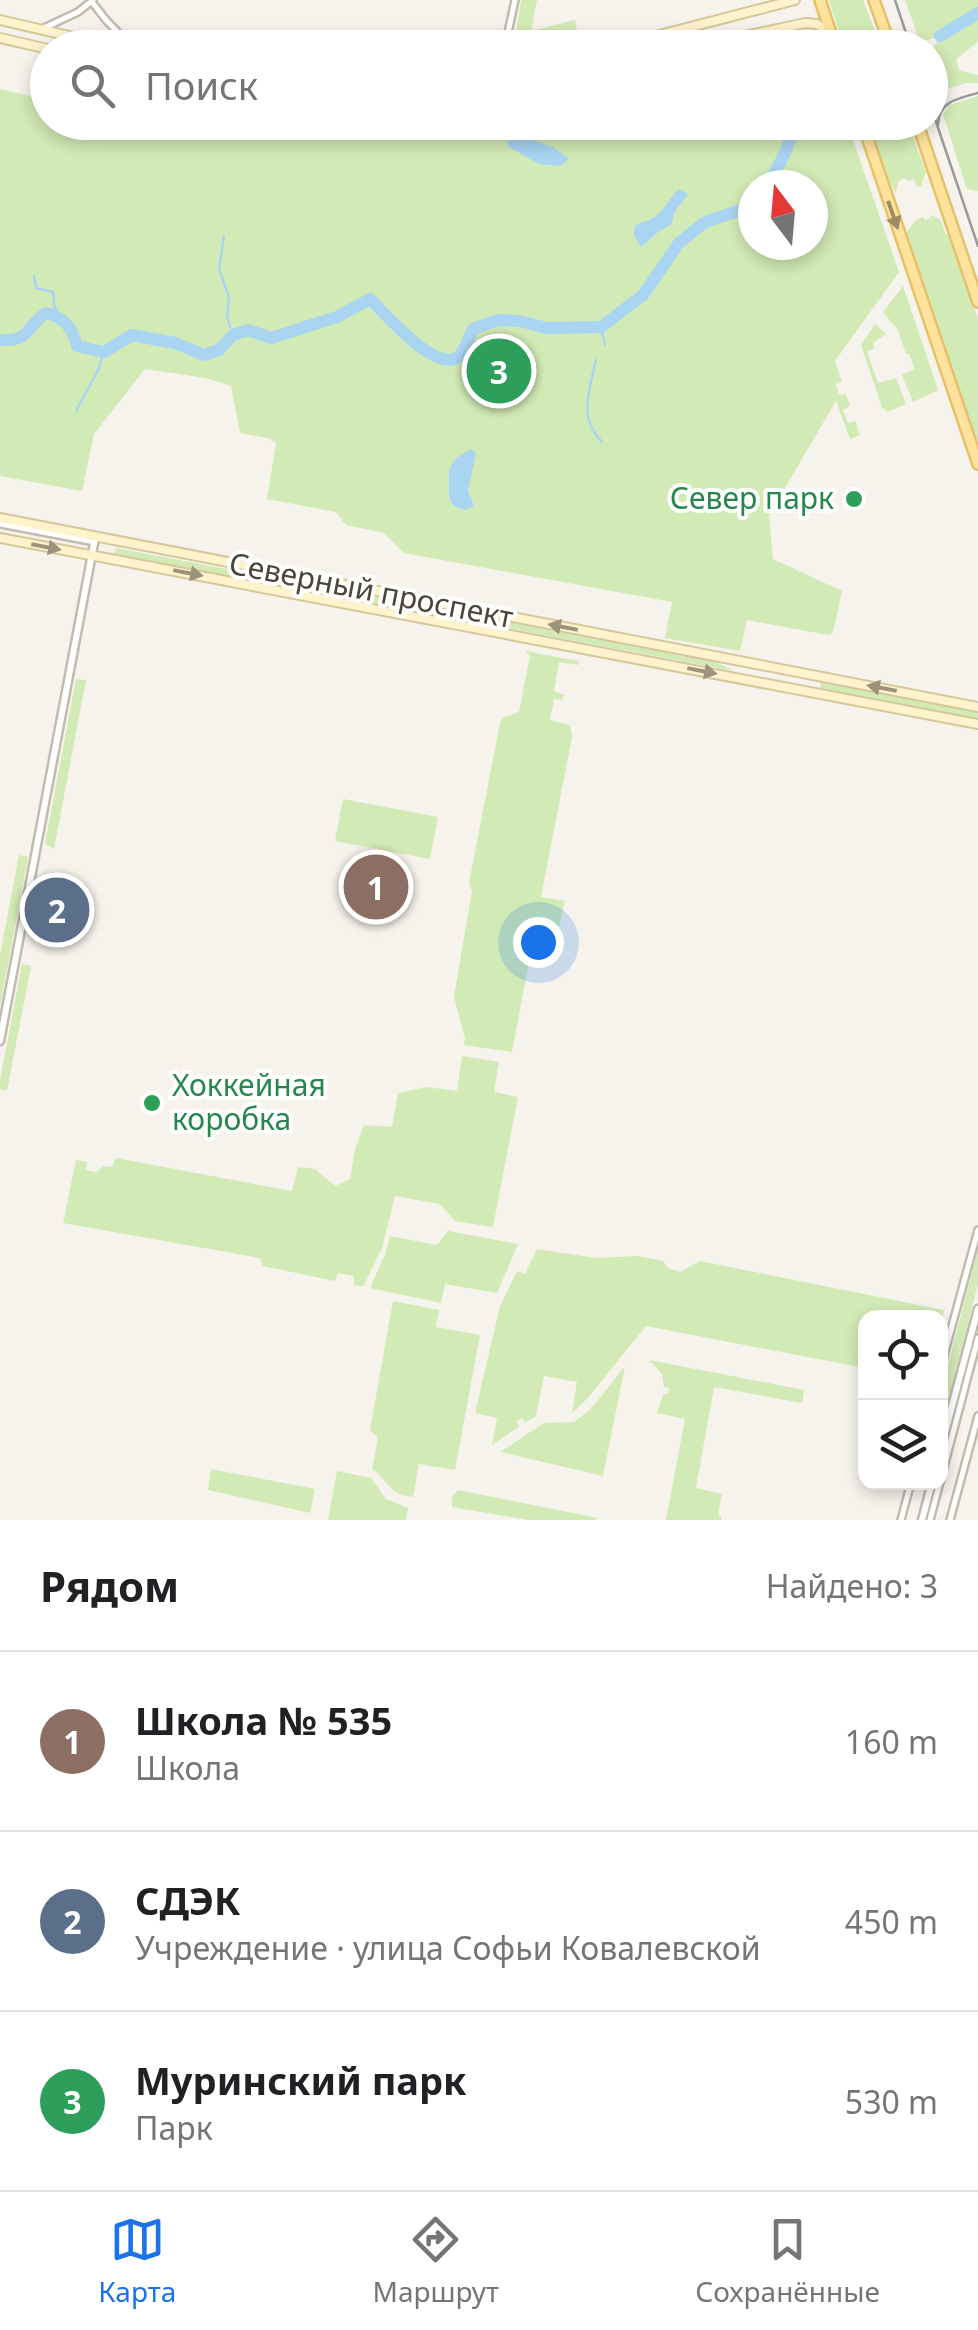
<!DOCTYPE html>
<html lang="ru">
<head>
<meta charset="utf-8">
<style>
  :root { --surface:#fff; --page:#f6f6f6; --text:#202124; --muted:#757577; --line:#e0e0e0; --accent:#1a73e8 }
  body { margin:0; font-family:"Noto Sans",sans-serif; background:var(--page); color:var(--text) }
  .controls { position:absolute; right:30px; bottom:30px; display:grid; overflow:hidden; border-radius:20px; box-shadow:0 5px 15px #0003 }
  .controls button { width:90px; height:90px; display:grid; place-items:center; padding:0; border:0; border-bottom:2px solid var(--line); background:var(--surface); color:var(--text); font:50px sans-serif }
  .compass { position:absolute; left:738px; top:170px; width:90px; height:90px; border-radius:50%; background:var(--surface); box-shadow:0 5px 15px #0003; rotate:344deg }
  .you { position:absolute; left:538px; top:942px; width:35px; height:35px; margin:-25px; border:8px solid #fff; border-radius:50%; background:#1a73e8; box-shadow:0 0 0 15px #1a73e833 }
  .badge { display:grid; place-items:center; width:65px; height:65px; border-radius:50%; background:var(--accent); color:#fff; font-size:32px; font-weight:700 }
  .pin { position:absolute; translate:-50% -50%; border:5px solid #fff; box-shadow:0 2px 10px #0006 }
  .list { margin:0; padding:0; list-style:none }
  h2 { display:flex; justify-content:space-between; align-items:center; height:130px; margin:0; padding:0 40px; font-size:42px }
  h2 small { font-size:32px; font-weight:400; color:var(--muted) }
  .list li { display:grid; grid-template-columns:65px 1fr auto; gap:30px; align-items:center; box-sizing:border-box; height:180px; padding:0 40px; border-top:2px solid var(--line) }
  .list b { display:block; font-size:38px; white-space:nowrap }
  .list p { margin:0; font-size:32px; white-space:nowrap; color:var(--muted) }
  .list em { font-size:32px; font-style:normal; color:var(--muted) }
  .icon { flex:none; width:55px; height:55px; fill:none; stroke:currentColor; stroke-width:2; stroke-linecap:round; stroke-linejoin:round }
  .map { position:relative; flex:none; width:978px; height:1520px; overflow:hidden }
  .search { position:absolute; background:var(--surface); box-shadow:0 5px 15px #0003; left:30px; right:30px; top:30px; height:110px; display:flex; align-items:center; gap:25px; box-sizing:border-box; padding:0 35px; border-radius:55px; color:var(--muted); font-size:38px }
  .sheet { height:670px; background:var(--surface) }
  nav { display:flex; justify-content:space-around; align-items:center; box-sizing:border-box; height:140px; border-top:2px solid var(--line); background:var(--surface); font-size:28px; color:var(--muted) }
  nav a { display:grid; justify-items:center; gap:5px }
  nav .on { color:var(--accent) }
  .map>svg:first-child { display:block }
  .green { fill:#d2eab5; fill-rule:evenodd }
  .water { fill:#a9d4f2 }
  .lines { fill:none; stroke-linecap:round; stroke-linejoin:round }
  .stream { stroke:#a9d4f2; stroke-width:2.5 }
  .river { stroke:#a9d4f2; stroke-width:12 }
  .minor-casing { stroke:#c2bbae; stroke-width:10 }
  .tertiary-casing { stroke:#c2bbae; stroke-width:11 }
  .secondary-casing { stroke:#d6c79b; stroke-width:12 }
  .primary-casing { stroke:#e6c16a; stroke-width:14 }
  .minor { stroke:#fff; stroke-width:5 }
  .tertiary { stroke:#fff; stroke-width:6 }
  .secondary { stroke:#fff3cd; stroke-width:8 }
  .primary { stroke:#ffe39c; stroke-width:9 }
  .tram { stroke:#9a9a9a; stroke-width:2.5 }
  .oneway { fill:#9c8c66 }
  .oneway2 { fill:#9c937c }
  .leisure-dot { fill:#2e9e5b; stroke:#fff; stroke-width:4 }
  .labels { text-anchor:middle; stroke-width:8; stroke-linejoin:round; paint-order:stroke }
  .leisure-label { font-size:30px; fill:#27864d; stroke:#fff; text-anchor:end }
  .street-label { font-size:30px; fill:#4b4439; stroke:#fff }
</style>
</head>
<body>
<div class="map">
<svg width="978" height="1520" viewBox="0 0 978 1520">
  <rect width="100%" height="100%" fill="#f6f3ec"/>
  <path class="green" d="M 521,0 L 537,0 L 531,31 L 575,20 L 577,31 L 532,42 L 526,41 L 516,32 Z
    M 829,0 L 863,0 L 881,47 L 844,47 Z
    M 905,0 L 978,0 L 978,13 L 940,36 L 920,42 Z
    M 978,15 L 978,42 L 956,59 L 959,70 L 978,75 L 978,83 L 966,83 L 947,89 L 936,82 L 933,77 L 935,71 C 919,39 956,31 978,15 Z
    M 0,89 L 47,100 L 48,122 L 301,122 C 344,131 387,126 431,122 L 847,123 L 899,272 L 835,361 L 842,382 L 836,384 L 839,395 L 846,394 L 850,406 L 843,410 L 848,423 L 855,421 L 860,435 L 850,439 L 836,401 L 769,515 L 773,559 L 842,591 L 833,633 L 828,635 L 747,620 L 740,651 L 665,638 L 672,602 L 404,553 L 384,533 L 346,525 L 336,512 L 267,499 L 276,443 L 268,438 L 240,433 L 231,386 L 206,378 L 145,369 L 94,434 L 82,491 L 0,476 ZM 753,185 L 813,185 L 813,245 L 753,245 Z
    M 978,96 L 978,191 L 967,189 L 943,114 L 950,105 Z
    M 868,123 L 908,123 L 926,172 L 921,186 L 917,187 L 914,179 L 907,181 L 905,178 L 898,182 L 896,193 L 884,172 Z
    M 931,215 L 941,220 L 945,233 L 950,237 L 978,319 L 978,446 L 906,233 L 915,221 L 923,217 L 925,220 L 931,218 Z
    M 903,286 L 938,390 L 913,402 L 902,375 L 915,369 L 909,354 L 906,354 L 898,330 L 883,312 Z
    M 875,324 L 886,334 L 873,343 L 874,349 L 867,351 L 878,383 L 896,378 L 906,404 L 887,412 L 882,407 L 861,345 Z
    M 116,548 L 713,661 L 734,671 L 114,554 Z
    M 525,651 L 579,661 L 578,665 L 559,662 L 554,691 L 564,695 L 562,700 L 554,699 L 550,720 L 570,725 L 572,737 L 541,897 L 565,901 L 556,941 L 550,944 L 533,941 L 512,1052 L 464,1045 L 465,1038 L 454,997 L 472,891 L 469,883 L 500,723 L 504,717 L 519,712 L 530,656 Z
    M 76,679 L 86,680 L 54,849 L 45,844 Z
    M 821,682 L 978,712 L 978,720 L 820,688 Z
    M 343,799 L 438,817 L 430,859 L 335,841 Z
    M 19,855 L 28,857 L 0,1007 L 0,955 Z
    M 22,964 L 31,966 L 7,1091 L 0,1089 L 0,1080 Z
    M 462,1056 L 499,1062 L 494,1092 L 518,1097 L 493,1227 L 455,1221 L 440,1204 L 395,1196 L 382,1248 L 363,1287 L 354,1285 L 354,1276 L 338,1273 L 335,1281 L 263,1266 L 260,1258 L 63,1223 L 76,1160 L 87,1162 L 86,1170 L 97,1172 L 103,1166 L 112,1167 L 116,1158 L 292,1191 L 298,1167 L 315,1169 L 335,1186 L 350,1179 L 355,1149 L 364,1125 L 392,1127 L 398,1093 L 427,1087 L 457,1091 Z
    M 448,1231 L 518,1244 L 497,1293 L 445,1284 L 441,1303 L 370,1288 L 386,1252 L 390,1236 L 437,1245 Z
    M 537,1249 L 596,1258 L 638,1256 L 663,1261 L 668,1268 L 680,1272 L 700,1261 L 944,1310 L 941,1322 L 940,1318 L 866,1318 L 865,1368 L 646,1326 L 587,1399 L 572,1413 L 577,1382 L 544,1376 L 536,1416 L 525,1423 L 522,1418 L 516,1421 L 519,1427 L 492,1445 L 497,1418 L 475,1413 L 500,1306 L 517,1271 L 525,1274 Z
    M 978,1249 L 978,1284 L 941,1428 L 941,1393 Z
    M 393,1301 L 439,1310 L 436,1327 L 480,1335 L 455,1470 L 419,1464 L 413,1497 C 386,1494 391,1482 372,1469 L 378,1438 L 370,1430 Z
    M 649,1360 L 804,1390 L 802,1403 L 714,1387 L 696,1488 L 722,1494 L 718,1515 L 721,1516 L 721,1520 L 666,1520 L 685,1419 L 657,1413 L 663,1394 L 668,1394 L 669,1388 L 664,1387 L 662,1374 Z
    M 625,1366 L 603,1476 L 500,1452 L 544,1423 L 574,1422 L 590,1410 Z
    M 211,1469 L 315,1489 L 310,1513 L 208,1490 Z
    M 337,1471 L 371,1478 L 386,1499 L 408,1508 L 406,1520 L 328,1520 Z
    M 458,1490 L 598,1518 L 595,1520 L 529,1520 L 452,1507 L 452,1497 Z"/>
  <path class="water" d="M 514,134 L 553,147 L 569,159 L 560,166 L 539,164 L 509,147 L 507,143 L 509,137 Z
    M 679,189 L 688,194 L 674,213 L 672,224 L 657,233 L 641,247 L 634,235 L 635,226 C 639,222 645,222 650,220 C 663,214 669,197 679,189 Z
    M 471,449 L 476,453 L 468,491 L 474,506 L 465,510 L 454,506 L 449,498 L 449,469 L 456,458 Z"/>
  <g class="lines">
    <path class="stream" d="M 224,236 L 219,269 L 229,297 L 227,316 L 230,327
      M 34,276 L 36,288 L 53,292 L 54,305 L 60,318
      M 601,327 L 605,345
      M 231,330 L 233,335
      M 596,360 C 590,389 577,417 602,442
      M 76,411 L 98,370 L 104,352"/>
    <path class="river" d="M 940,36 L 978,13
      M 773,185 L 773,176 L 786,151 L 796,122
      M 0,340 C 31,342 26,326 46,313 C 64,317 73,328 77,346 L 104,352 L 132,335 L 175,343 L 204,355 L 219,350 L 233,335 L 248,330 L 271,338 L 337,317 L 370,299 C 386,314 435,373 458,357 C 465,351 469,337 473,329 L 498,320 L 519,321 L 547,328 L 601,327 L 643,295 L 679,243 L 705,222 L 753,206"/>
    <g class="minor-casing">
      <path id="minor" d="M 92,2 L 106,20 L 133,48
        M 44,28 L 78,12 L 93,0
        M 497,48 L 506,42 L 515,0
        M 0,524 L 95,542
        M 940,1370 L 978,1230
        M 940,1482 L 978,1338
        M 901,1520 L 911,1482
        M 930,1520 L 940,1482
        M 950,1520 L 978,1416"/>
    </g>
    <g class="tertiary-casing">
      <path id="tertiary" d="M 0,1041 L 95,538
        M 940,1451 L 978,1309
        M 922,1520 L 932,1482"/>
    </g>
    <g class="secondary-casing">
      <path id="secondary" d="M 0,20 L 121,48
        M 0,38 L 48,49
        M 609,48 L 795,0
        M 689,48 L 805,23 L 817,24 L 829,32
        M 0,518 L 978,707
        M 0,538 L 978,724"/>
    </g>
    <g class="primary-casing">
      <path id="primary" d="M 820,0 L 836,48
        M 874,0 L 891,48
        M 862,122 L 978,464
        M 917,122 L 978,302"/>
    </g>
    <use href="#minor" class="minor"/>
    <use href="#tertiary" class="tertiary"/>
    <use href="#secondary" class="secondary"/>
    <use href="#primary" class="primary"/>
    <path class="tram" d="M 895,0 L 911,48
      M 930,104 L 978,246
      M 938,125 C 938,102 958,98 978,93"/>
  </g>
  <defs><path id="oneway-solid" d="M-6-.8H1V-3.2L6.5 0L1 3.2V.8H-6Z" transform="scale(2.5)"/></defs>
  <use class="oneway" href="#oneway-solid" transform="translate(893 215) rotate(71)"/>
  <g class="oneway2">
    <use href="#oneway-solid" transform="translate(46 547) rotate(11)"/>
    <use href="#oneway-solid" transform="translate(188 573) rotate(11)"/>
    <use href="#oneway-solid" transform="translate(563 627) rotate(-169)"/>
    <use href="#oneway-solid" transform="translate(702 671) rotate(11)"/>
    <use href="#oneway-solid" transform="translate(882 688) rotate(-169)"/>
  </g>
  <g class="leisure-dot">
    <circle cx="854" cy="499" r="10"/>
    <circle cx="152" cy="1103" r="10"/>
  </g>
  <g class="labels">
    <g class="leisure-label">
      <text x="834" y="509">Север парк</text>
      <text x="172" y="1096" text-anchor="start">Хоккейная<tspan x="172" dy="34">коробка</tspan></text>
    </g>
    <g class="street-label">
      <text transform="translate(371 591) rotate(11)" y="10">Северный проспект</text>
    </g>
  </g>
</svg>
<div class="controls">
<button><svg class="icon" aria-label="locate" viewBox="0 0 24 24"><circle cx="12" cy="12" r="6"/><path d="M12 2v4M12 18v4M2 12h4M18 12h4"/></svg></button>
<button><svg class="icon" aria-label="layers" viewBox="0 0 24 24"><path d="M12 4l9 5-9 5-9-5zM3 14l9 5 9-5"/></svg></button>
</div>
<svg class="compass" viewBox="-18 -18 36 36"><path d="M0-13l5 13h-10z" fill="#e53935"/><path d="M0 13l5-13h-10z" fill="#757577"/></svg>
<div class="you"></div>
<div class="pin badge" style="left:376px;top:887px;background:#8d6e63">1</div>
<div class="pin badge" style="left:57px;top:910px;background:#5c6f8a">2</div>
<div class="pin badge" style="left:499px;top:371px;background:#2e9e5b">3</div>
<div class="search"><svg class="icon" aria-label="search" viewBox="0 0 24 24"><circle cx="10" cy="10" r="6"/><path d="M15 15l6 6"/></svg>Поиск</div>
</div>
<section class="sheet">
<h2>Рядом<small>Найдено: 3</small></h2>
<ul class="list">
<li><span class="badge" style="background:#8d6e63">1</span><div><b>Школа № 535</b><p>Школа</p></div><em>160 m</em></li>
<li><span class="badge" style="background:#5c6f8a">2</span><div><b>СДЭК</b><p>Учреждение · улица Софьи Ковалевской</p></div><em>450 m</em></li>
<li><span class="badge" style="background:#2e9e5b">3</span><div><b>Муринский парк</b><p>Парк</p></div><em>530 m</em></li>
</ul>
</section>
<nav>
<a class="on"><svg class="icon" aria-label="map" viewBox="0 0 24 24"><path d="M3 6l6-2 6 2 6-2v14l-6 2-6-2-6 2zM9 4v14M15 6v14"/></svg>Карта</a>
<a><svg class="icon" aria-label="directions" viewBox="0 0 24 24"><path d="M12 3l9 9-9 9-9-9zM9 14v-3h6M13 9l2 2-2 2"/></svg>Маршрут</a>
<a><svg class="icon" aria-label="saved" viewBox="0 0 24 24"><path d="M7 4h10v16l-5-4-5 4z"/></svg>Сохранённые</a>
</nav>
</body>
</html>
